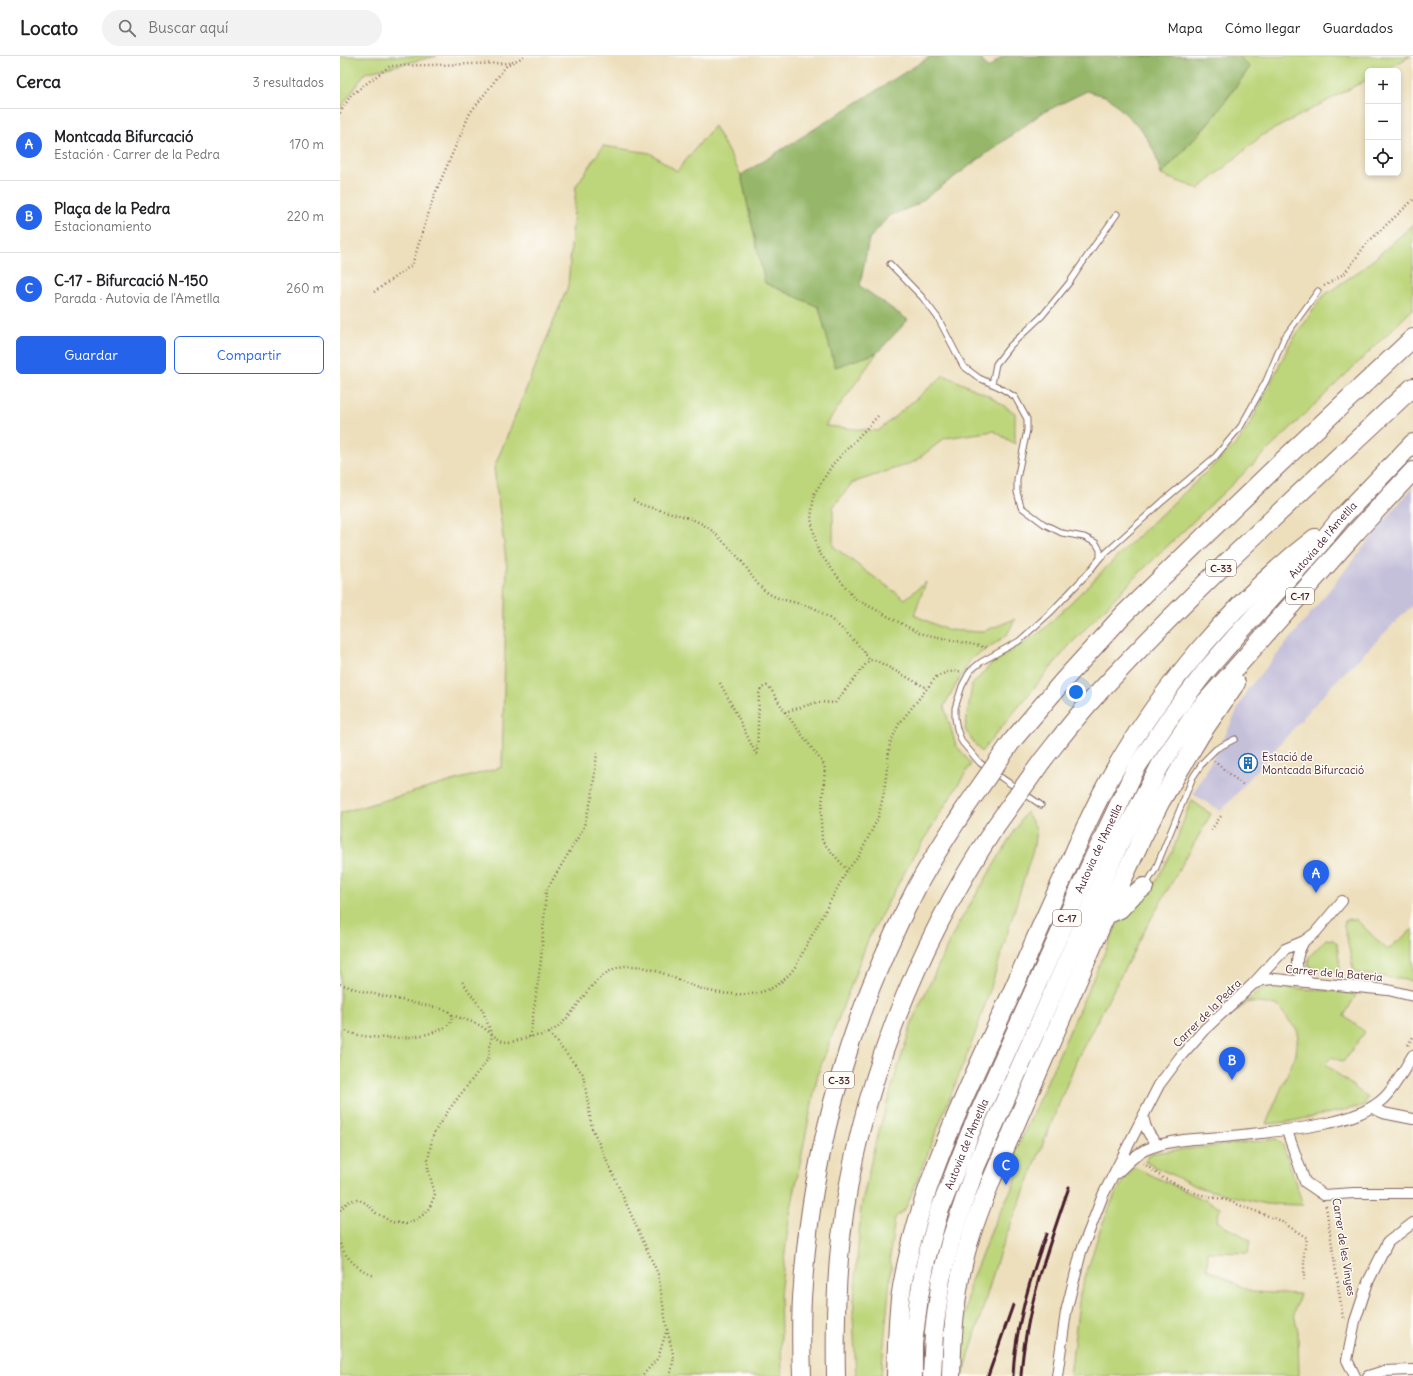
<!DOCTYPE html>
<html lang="es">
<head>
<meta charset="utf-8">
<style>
  :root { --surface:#fff; --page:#f2f2f2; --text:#202124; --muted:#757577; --line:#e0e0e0; --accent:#2563eb }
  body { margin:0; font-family:Delius,sans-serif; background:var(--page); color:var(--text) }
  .controls { position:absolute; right:12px; top:12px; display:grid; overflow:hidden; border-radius:6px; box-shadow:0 2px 6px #0003 }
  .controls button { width:36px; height:36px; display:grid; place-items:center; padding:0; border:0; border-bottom:1px solid var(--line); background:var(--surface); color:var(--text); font:20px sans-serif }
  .you { position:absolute; left:736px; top:636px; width:14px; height:14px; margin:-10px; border:3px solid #fff; border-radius:50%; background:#1a73e8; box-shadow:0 0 0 6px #1a73e833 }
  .badge { display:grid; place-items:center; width:26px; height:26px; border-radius:50%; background:var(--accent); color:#fff; font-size:13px; font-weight:700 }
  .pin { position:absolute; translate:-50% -33px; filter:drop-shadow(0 1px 2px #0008) }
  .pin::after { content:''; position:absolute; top:21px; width:14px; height:12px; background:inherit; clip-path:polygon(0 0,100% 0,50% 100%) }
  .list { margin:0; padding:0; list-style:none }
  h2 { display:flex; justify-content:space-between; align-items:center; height:52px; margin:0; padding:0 16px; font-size:17px }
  h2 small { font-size:13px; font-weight:400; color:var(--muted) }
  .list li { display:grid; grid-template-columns:26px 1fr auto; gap:12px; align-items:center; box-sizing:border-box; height:72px; padding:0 16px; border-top:1px solid var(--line) }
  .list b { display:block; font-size:15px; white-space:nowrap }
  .list p { margin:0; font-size:13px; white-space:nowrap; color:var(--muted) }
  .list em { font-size:13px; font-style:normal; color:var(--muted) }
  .actions { display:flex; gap:8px; padding:12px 16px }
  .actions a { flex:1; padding:9px 0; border:1px solid var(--accent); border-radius:6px; text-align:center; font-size:14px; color:var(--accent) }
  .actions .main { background:var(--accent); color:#fff }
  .icon { flex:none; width:22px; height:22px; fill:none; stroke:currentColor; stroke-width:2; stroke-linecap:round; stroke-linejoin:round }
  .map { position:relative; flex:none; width:1073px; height:1320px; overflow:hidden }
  header { display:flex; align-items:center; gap:24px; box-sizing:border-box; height:56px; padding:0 20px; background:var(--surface); border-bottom:1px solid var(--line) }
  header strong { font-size:19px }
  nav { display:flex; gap:22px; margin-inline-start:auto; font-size:14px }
  .search { width:280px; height:36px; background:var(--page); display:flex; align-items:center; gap:10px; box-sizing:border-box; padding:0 14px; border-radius:22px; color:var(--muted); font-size:15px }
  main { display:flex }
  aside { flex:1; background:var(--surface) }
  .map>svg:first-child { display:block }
  .industrial { fill:#c5c0da }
  .green { fill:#bdd67b; stroke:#847a53 }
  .forest { fill:#96b76b; stroke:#706b4b }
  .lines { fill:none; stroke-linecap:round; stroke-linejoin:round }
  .lane-casing { stroke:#83625e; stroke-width:7 }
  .street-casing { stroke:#83625e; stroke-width:12 }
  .highway-casing { stroke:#83625e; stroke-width:20 }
  .path { stroke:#83625e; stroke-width:2.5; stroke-dasharray:1 3; stroke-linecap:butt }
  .lane { stroke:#fff; stroke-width:5 }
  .street { stroke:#fff; stroke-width:10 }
  .highway { stroke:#fff; stroke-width:18 }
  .rail { stroke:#4a1f2b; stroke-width:3 }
  .highway-bridge-casing { stroke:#83625e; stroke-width:20; stroke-linecap:butt }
  .highway-bridge { stroke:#fff; stroke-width:18 }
  .labels { text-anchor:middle; stroke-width:3; stroke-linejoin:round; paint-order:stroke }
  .shield { fill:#fdfcf7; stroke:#806168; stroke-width:1 }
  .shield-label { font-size:10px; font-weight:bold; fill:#4a1f2b }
  .street-label { font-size:11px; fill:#4a1f2b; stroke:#fdfcf7 }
  .poi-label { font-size:11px; fill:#4a1f2b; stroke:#fdfcf7; text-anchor:start }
</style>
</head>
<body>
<header>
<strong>Locato</strong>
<div class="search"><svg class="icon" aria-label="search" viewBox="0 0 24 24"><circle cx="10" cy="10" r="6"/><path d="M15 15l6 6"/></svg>Buscar aquí</div>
<nav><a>Mapa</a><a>Cómo llegar</a><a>Guardados</a></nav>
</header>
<main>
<aside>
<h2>Cerca<small>3 resultados</small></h2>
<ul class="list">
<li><span class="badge">A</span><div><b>Montcada Bifurcació</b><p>Estación · Carrer de la Pedra</p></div><em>170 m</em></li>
<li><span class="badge">B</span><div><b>Plaça de la Pedra</b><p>Estacionamiento</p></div><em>220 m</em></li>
<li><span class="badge">C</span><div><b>C-17 - Bifurcació N-150</b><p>Parada · Autovia de l'Ametlla</p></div><em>260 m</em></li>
</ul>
<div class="actions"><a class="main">Guardar</a><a>Compartir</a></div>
</aside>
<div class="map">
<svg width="1073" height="1320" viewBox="0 0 1073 1320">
  <rect width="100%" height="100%" fill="#fdfcf7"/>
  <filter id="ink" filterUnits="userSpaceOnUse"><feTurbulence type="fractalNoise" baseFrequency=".025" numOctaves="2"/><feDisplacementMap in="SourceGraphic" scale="8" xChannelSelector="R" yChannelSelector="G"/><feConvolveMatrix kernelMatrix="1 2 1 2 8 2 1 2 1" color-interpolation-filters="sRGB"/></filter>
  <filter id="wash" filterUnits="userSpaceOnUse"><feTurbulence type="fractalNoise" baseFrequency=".012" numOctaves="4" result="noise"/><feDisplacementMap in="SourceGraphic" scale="16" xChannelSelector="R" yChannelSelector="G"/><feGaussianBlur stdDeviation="0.9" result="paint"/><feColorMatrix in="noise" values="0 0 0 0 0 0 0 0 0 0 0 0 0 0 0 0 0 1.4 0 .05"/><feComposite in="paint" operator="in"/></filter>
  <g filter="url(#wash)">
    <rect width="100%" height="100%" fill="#eddfbc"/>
    <path class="industrial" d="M 1073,431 L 1073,549 L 992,629 L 881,755 L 853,738 L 881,688 L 907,634 L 951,582 L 1049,459 Z"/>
    <path class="green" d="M 0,0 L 97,0 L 25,17 L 0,53 Z
      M 899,0 L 1071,0 L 1043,15 L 1028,15 L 1028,23 L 921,80 L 859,133 L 821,119 L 872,64 L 910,11 Z
      M 374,70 L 401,119 L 425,227 L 479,251 L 495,311 L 537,297 L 485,370 L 538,375 L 604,319 L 649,340 L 675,357 L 675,388 L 654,375 L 605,382 L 574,406 L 512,427 L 493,451 L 493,490 L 527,516 L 565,543 L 586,526 L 574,559 L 607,574 L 642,576 L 675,563 L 667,579 L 630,604 L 604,650 L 616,689 L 631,708 L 573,801 L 529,881 L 478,1017 L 449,1163 L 440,1239 L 442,1320 L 0,1320 L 0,757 L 162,711 L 167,512 L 154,412 L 228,230 L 236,130 L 263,90 L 310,97 L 337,115 Z
      M 1073,169 L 1073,253 L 927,395 L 794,522 L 728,591 L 641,696 L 625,674 L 632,629 L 652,607 L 702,575 L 794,484 L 897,387 L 910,368 L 950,288 L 982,241 L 1026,210 Z
      M 851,744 L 871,758 L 807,870 L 737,1003 L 659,1198 L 623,1320 L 621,1320 L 620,1294 L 630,1227 L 655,1166 L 676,1124 L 676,1095 L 776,871 L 808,839 L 832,797 Z
      M 686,756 L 696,772 L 694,790 L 650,934 L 634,981 L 566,1152 L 555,1162 L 550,1196 L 551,1212 L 541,1320 L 516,1320 L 513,1259 L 521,1151 L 534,1092 L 554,1024 L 574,961 L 617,870 Z
      M 1008,863 L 1017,864 L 1047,894 L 1073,873 L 1073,925 L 1016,917 L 1013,911 L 1004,870 L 1005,865 Z
      M 986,883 L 993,884 L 997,887 L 1000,911 L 998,915 C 990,917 975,915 968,909 L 969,901 Z
      M 928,930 L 1017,937 L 1004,960 L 1025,976 L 1003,1006 L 992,1001 L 985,1008 L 1028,1042 L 1023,1050 L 948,1066 L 926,1068 L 956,998 L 958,976 L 937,949 L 909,946 L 881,966 L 921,934 Z
      M 937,1083 L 943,1089 L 963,1149 L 925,1148 L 860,1132 L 805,1106 L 811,1097 Z
      M 794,1111 L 880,1151 L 877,1165 L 910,1184 L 908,1197 L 868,1196 L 867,1213 L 912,1236 L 960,1238 L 954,1258 L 958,1275 L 959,1320 L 730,1320 L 740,1238 L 759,1177 L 775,1138 Z"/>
    <path class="forest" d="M 591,0 L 639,0 L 648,13 L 662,0 L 899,0 L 910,11 L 872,63 L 821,119 L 815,97 L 802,74 L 768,41 L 747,35 L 702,57 L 576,149 L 549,160 L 529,183 L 520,230 L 568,264 L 537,297 L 495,311 L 479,251 L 425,227 L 401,119 Z"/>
  </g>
  <g filter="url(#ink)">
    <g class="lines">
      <g class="lane-casing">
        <path id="lane" d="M 550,208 L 582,241 L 598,262 L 623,310 L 639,322 L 659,331 L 675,341 L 687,363 L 687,374 L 677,423 L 677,436 L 681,451 L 704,468 L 722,477 L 744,481 L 756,487 L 760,494 L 760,502
          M 652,328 L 656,308 L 670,290 L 702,260 L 729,227 L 754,190 L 777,158
          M 701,749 L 640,707 L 622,686 L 617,673 L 615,662 L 615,652 L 622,630 L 630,615 L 641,606 L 679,585 L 710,557 L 748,517 L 760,502 L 823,445 L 875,401 L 901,370 L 926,325 L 944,282 L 978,235
          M 806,829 L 815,814 L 853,721 L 863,706 L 876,693 L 895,683"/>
      </g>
      <g class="street-casing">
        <path id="street" d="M 964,885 C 955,901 952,916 970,926
          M 914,928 L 923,924 L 935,923 L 1048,934 L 1073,940
          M 1032,1051 L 1043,1057 L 1073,1063
          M 803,1060 C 805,1072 809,1082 819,1089
          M 947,1075 L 965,1126 L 984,1139 L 1014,1137 L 1073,1137
          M 777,1117 C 786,1109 794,1099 805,1094 C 830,1083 857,1083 883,1081 C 917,1077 950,1075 983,1068 C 1004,1064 1028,1057 1044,1042 C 1056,1030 1064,1013 1073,999
          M 717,1320 L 726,1256 L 741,1196 L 763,1139 L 819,1029 L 840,1001 L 864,974 L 912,929 L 945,893 L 964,885 L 975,877 L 1002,845
          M 1015,1320 L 1007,1304 L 1015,1265 L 1028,1226 L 1048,1186 L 1073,1167
          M 1028,1320 L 1044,1315 L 1073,1314"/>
      </g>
      <g class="highway-casing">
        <g id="highway">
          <path d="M 672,685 L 723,625 L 784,558 L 938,409 L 1073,282"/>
          <path d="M 702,705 C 718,685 733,665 750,646 C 851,535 964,434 1073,331"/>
          <path d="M 766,859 L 780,853 L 792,840 L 804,831"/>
          <path d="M 462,1320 C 461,1290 460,1259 463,1229 C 472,1091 512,954 577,831 C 591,804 608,779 624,754"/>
          <path d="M 496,1320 C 495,1274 496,1227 501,1181 C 518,1035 575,893 655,771"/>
          <path d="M 556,1320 C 557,1294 557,1268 560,1243 C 576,1135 627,1035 672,936 C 690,895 708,854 727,813 C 740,782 754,751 770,722 C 819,634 895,543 975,482"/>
          <path id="s1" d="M 573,1320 L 573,1288 L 579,1241 L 586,1204 L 599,1156 L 630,1077 L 754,801 L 796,712 L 831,660 L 865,616 L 897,579 L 974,495 L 1000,463 L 1073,387"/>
          <path d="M 592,1320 L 594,1275 L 601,1223 L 611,1183 L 636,1110 L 779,788 L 820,710 L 833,690 L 855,658 L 1017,475 L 1073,415"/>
          <path d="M 611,1320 C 612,1284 614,1248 622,1213 C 628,1183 640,1154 651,1125 L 766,859 L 802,782 L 821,745 L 861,678 L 896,627"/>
        </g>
      </g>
      <path class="path" d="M 0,57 L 11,39 L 50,10 L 171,7
        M 984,230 L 1005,217 L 1027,187 L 1073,144
        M 34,236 L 72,209 L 94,140 L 130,57 L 167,9 L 185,0
        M 538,360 L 493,408 L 474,438 L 471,463 L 478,495 L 514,542 L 579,577 L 649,592
        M 293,444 L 300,448 C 323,457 351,458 371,474 C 382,484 394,496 403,507 C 411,518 416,529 428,537 C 440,545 458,546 471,551 C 485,555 524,591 529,604 L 537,605 L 587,632
        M 380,627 L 395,655 L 417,700 L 419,638 L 421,632 L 427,630 L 430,632 L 445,656 L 478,646 L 495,647 L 529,604
        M 445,656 L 483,707 L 485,713 L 481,763 L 482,785 L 507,814
        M 874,705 L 903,729
        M 871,774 L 881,760
        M 0,928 L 25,936 L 98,952 C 106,954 113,955 112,964 C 99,986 24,986 4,974
        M 112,959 C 122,963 132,965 141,970 C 149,975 157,985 167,986 C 173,986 182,983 188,981 C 194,980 202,980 209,977 C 213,975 217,971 221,968 C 239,952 248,927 270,915 C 275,912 281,910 287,910 C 310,909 330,921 351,929 C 370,937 389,939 410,938 C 430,936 444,927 455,911 L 507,814 L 519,800 L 538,762 L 544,736 L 550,687 L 559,668 L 596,621 L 607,616 L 622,615
        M 209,977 L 243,1018 L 252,1072 L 318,1218 L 327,1273 L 318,1302 L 302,1320
        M 190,981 L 201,904 L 206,835 L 243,773 L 252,741 L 257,697
        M 1068,989 L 1073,981
        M 803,1107 L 823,1122 L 844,1132 L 858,1138 L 886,1144 L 939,1164 L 967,1182 L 964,1196 L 964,1224
        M 986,1150 L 1003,1262 L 1006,1262
        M 0,1154 L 8,1146 L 14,1144 L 19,1144 L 26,1147 L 36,1157 L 45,1162 L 51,1166 L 66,1168 L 75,1165 L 84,1158 L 90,1151 L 95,1138 L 88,1113 L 88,1104 L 92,1083 L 95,1075 L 110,1052 L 148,1003 L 152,979 L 143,955 L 121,924
        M 0,1188 C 6,1202 18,1214 34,1219
        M 327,1273 L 334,1302 L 330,1320"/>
      <use href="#lane" class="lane"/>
      <use href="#street" class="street"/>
      <use href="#highway" class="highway"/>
      <path class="rail" d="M 648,1320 L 673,1249
        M 673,1320 C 675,1271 690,1223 706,1178
        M 681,1320 C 685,1256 708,1191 729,1131"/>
      <g class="highway-bridge-casing">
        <path id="highway-bridge" d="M 624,754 L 672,685
          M 655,771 L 702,705"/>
      </g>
      <use href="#highway-bridge" class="highway-bridge"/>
    </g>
  </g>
  <defs>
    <g id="building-ring" transform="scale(1)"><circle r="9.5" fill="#fdfcf7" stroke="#1f6fb2" stroke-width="1.5"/><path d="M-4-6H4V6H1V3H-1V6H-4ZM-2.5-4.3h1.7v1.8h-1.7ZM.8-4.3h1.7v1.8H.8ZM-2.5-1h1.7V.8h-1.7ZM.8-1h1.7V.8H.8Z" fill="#1f6fb2"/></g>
  </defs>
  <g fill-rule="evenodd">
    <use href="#building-ring" x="908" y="707"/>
  </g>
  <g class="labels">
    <g class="shield">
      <rect x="866" y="504" width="30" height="16" rx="3"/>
      <rect x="946" y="532" width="28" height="16" rx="3"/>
      <rect x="713" y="854" width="28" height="16" rx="3"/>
      <rect x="484" y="1016" width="30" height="16" rx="3"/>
    </g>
    <g class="shield-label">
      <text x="881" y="516">C-33</text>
      <text x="960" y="544">C-17</text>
      <text x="727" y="866">C-17</text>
      <text x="499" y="1028">C-33</text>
    </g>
    <g class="street-label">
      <text dy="4" stroke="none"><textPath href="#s1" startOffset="948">Autovia de l'Ametlla</textPath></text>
      <text dy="4" stroke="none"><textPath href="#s1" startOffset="564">Autovia de l'Ametlla</textPath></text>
      <text transform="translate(994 917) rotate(5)" y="4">Carrer de la Bateria</text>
      <text transform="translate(867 957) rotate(-45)" y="4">Carrer de la Pedra</text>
      <text dy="4" stroke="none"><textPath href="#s1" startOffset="240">Autovia de l'Ametlla</textPath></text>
      <text transform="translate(1004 1191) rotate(81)" y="4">Carrer de les Vinyes</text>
    </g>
    <g class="poi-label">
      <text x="922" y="705">Estació de<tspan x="922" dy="13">Montcada Bifurcació</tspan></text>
    </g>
  </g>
</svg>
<div class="controls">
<button>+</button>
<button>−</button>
<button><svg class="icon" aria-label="locate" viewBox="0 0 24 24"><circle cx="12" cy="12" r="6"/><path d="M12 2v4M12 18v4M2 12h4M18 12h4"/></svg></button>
</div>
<div class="you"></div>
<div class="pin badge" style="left:976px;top:837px">A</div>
<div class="pin badge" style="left:892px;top:1024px">B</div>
<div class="pin badge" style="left:666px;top:1129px">C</div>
</div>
</main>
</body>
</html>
